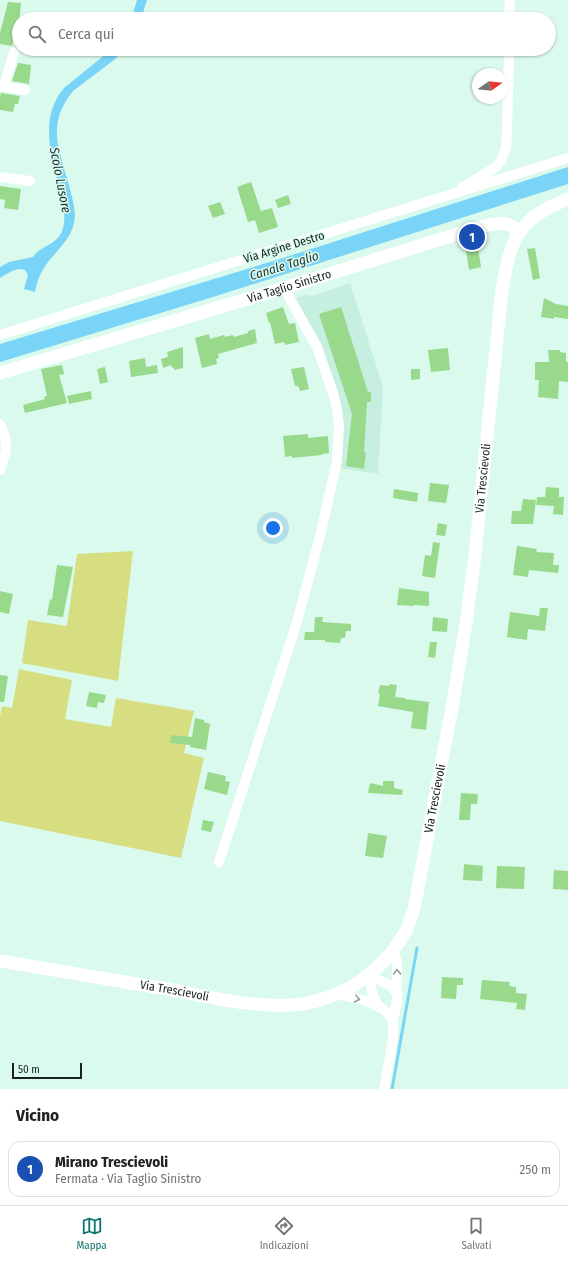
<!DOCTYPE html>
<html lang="it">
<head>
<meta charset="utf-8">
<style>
  :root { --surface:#fff; --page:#f2f2f2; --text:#202124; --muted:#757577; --line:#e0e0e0; --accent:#0f766e }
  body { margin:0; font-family:"Fira Sans Condensed",sans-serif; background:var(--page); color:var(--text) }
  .compass { position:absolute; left:472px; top:68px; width:36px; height:36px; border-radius:50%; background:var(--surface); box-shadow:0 1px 3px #0004; rotate:76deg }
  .scale { position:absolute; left:12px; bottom:10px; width:70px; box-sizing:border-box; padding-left:4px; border:2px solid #16221d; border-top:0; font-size:11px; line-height:14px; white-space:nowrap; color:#16221d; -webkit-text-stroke:3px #dafaed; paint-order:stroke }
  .you { position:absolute; left:273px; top:528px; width:14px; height:14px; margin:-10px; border:3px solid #fff; border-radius:50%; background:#1a73e8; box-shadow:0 0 0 6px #1a73e833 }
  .badge { display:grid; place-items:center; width:26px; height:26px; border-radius:50%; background:var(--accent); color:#fff; font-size:13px; font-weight:700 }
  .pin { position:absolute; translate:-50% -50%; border:2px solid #fff; box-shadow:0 1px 4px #0006 }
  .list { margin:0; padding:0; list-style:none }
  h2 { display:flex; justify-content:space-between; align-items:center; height:52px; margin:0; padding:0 16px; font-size:17px }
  h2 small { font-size:13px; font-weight:400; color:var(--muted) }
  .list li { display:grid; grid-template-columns:26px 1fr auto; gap:12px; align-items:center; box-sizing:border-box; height:56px; margin:0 8px 8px; padding:0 8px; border:1px solid var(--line); border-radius:12px }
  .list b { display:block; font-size:15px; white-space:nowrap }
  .list p { margin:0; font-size:13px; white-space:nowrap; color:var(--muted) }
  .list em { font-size:13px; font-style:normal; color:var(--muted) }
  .icon { flex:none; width:22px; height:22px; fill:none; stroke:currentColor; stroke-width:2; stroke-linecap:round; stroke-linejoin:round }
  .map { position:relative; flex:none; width:568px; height:1089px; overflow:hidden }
  .search { position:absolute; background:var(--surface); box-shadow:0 1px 3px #0004; left:12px; right:12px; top:12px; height:44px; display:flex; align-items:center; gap:10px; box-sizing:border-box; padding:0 14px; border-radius:22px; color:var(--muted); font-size:15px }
  .sheet { height:116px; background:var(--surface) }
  nav { display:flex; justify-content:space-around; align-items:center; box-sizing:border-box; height:56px; border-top:1px solid var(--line); background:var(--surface); font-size:11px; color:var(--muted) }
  nav a { display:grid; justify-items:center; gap:2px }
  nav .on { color:var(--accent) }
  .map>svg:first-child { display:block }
  .built { fill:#c6efdf }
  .green { fill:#d7de81 }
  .water { fill:#79d4f7 }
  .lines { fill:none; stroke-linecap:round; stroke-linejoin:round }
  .stream { stroke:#79d4f7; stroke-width:3 }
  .building { fill:#98d98b }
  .minor { stroke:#fff; stroke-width:10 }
  .major { stroke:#fff; stroke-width:13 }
  .oneway { stroke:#969c99 }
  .labels { text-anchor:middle; stroke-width:3; stroke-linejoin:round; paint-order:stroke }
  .street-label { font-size:12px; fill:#16221d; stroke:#dafaed }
  .water-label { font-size:13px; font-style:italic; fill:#1b3139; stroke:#dafaed }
</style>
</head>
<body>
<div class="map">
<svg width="568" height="1089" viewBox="0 0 568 1089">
  <rect width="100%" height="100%" fill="#dafaed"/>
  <path class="built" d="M 350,283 L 383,387 L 378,474 L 338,468 L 343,421 L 294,299 L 305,295 L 312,296 Z"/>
  <path class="green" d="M 133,551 L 118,681 L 22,663 L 28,620 L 67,626 L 77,554 Z
    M 19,669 L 72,680 L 65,719 L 111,727 L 116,698 L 194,711 L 184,753 L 204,758 L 181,858 L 0,821 L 0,716 L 2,706 L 12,708 Z"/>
  <path class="water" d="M 137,0 L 147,0 L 141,19 L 131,19 Z
    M 112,49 L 125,49 L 114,60 L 73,91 C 45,125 60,152 70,189 C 72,198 75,207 75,216 C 74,236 60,247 48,262 C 41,271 37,281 35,292 L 24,289 L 28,275 L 25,270 C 17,266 7,274 0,278 L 0,267 L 9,262 L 33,257 C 41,245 56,246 62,231 C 67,218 63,204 60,191 C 52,156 38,119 64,88 Z
    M 568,167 L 568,184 L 216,296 L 0,362 L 0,344 L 286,257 Z"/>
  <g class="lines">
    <path class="stream" d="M 392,1089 L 417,948"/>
  </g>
  <path class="building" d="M 8,2 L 21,3 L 19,26 L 16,25 L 12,46 L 0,44 L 0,33 Z
    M 18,63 L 31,65 L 29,84 L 12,81 Z
    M 1,93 L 20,96 L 18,104 L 15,104 L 13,112 L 0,110 L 0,97 Z
    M 251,182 L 261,211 L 272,208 L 278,227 L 259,233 L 255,220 L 248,222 L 237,187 Z
    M 0,186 L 21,189 L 18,210 L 4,208 L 5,200 L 0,199 Z
    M 288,195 L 291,204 L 278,208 L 275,200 Z
    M 220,202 L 225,214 L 213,218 L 208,206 Z
    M 478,248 L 481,267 L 469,270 L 466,250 Z
    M 535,248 L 540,278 L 533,280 L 527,249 Z
    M 544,298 L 556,304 L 568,306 L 568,319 L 554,317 L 554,319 L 541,317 Z
    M 283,307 L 289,324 L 295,323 L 299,342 L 285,345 L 284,342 L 275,344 L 270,322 L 269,323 L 266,313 Z
    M 341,307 L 368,392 L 371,392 L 371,402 L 367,402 L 364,453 L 366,452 L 364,469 L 346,466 L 352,414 L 319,314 Z
    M 255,329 L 257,343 L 218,354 L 219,358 L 216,359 L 217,364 L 202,368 L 195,338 L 209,334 L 210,339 L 224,335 L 225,337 L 233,335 L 234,337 L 248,333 L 248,331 Z
    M 183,347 L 183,368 L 174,370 L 174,367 L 172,368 L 171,365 L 163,368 L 161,359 L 168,357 L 167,352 Z
    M 448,348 L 450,370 L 431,372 L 428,350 Z
    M 548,350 L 560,350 L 560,352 L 566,353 L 566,362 L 568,362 L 568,382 L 559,381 L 558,399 L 538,397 L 539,380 L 535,380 L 535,362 L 549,362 Z
    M 145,358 L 146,367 L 157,365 L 158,373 L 131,377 L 129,361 Z
    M 62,365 L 64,374 L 59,375 L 67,403 L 25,413 L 23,405 L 45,399 L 44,397 L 47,396 L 41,369 Z
    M 105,367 L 108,382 L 100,384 L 97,369 Z
    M 304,367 L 309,389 L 300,391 L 298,386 L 295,386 L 291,369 Z
    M 411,369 L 420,369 L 420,379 L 411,380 Z
    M 91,391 L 92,399 L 69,404 L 67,396 Z
    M 308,434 L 308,438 L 328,436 L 329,453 L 322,454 L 322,455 L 292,458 L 292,456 L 285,457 L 283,436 Z
    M 430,483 L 449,485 L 446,503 L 428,501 Z
    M 546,487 L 559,488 L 559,497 L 564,497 L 563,515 L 553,514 L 554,506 L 536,505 L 537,497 L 545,497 Z
    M 394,489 L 418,493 L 417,502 L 393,498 Z
    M 523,499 L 536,500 L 533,524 L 511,524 L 512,511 L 521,511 Z
    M 438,523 L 447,525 L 445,536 L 436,535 Z
    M 433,542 L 440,543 L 435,578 L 422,576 L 425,555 L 431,556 Z
    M 517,546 L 537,549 L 536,552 L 554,553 L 553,565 L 559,565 L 558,573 L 529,570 L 528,577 L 513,575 Z
    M 57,565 L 73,567 L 63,617 L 47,615 L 50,599 L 52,600 Z
    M 399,588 L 429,592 L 429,606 L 414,605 L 414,606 L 397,605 Z
    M 0,591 L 13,594 L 9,614 L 0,612 Z
    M 540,608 L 548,608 L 545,631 L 528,629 L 527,640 L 507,637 L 510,612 L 539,616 Z
    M 315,617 L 323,617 L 322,622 L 351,624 L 351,631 L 346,631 L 345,638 L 341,638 L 340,643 L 325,642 L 325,640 L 304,640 L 305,632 L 314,632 Z
    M 433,617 L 448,619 L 447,632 L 432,631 Z
    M 430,642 L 437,642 L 435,658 L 428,657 Z
    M 0,675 L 8,676 L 4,702 L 0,702 Z
    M 389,684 L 397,685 L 395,697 L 405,698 L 405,699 L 429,702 L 426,730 L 411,728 L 413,712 L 378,706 L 380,694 L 378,693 L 380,685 L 389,686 Z
    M 89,692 L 106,695 L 104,703 L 98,702 L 97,708 L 86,706 Z
    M 195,718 L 204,720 L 204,722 L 210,724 L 206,750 L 190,747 L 190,745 L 170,743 L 171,735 L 192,737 Z
    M 208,772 L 226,776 L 225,781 L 230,782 L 227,795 L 204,789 Z
    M 383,781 L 394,781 L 394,788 L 403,790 L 402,795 L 368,793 L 370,783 L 383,786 Z
    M 461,793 L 478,794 L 477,804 L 471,804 L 470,820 L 459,820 Z
    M 203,820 L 214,822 L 211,832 L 201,830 Z
    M 368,833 L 387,836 L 383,858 L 365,856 Z
    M 464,864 L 483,866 L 482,881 L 463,880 Z
    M 497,866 L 525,867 L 524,889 L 496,888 Z
    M 554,870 L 568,871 L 568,890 L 553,889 Z
    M 442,977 L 463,978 L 463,985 L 457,985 L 456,999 L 441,998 Z
    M 482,980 L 510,982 L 509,986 L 516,987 L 516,993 L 527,994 L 525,1010 L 516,1009 L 517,1003 L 480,999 Z"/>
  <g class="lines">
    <path class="minor" d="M 509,19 L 510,0
      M 0,86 L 25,90
      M 4,87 L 14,52
      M 0,177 L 30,181
      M 463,187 L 496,167 L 501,161 L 506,148 L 507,133 L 509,49
      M 0,335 L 568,158
      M 0,424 C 9,443 7,451 0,470
      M 219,862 L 297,622 L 320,536 L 337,461 L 339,427 L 337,409 L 333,393 L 317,347 L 284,288
      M 336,994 C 354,998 385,1002 393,1021
      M 378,1007 L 372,993 L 369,975 L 390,985 L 398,994
      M 384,1089 L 390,1057 L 393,1039 L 393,1021 L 397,1001 L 397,964 L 394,949"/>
    <g class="major">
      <path id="s1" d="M 0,373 L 284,288 L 467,231 C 477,228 499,220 509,225 C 513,226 516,230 519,233"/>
      <path id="s2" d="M 0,961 C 54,970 108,979 161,988 C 204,995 249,1008 293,1005 C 339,1001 381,974 404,934 C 409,927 411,917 414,909 L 453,702 L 466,623 L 475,555 L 502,290 C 511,238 517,219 568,199"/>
    </g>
  </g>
  <defs><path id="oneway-chevron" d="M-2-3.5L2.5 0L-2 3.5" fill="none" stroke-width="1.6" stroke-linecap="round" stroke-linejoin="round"/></defs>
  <g class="oneway">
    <use href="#oneway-chevron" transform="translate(397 972) rotate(-92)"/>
    <use href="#oneway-chevron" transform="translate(357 999) rotate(14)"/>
  </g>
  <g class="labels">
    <g class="street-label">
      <text transform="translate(284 247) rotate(-17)" y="4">Via Argine Destro</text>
      <text dy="4" stroke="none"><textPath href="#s1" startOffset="302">Via Taglio Sinistro</textPath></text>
      <text dy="4" stroke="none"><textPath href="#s2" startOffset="897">Via Trescievoli</textPath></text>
      <text dy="4" stroke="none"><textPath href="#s2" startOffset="573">Via Trescievoli</textPath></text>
      <text dy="4" stroke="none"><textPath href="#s2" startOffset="177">Via Trescievoli</textPath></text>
    </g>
    <g class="water-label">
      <text transform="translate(61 180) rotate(79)" y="5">Scolo Lusore</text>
      <text transform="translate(284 265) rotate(-17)" y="5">Canale Taglio</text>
    </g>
  </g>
</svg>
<svg class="compass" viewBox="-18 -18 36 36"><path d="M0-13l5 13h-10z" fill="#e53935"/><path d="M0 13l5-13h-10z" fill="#757577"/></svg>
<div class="scale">50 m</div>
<div class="you"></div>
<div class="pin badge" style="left:472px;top:237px;background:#1a4fb4">1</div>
<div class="search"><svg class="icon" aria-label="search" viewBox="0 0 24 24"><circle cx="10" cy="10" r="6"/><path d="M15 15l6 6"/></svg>Cerca qui</div>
</div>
<section class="sheet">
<h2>Vicino<small></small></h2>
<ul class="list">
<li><span class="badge" style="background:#1a4fb4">1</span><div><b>Mirano Trescievoli</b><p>Fermata · Via Taglio Sinistro</p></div><em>250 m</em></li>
</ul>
</section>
<nav>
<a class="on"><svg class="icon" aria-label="map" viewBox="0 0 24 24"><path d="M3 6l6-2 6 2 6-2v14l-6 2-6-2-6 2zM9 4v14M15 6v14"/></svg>Mappa</a>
<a><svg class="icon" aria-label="directions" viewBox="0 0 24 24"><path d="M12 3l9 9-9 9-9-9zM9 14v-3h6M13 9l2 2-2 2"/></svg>Indicazioni</a>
<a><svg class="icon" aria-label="saved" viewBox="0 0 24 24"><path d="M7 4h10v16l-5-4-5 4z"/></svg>Salvati</a>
</nav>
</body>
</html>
